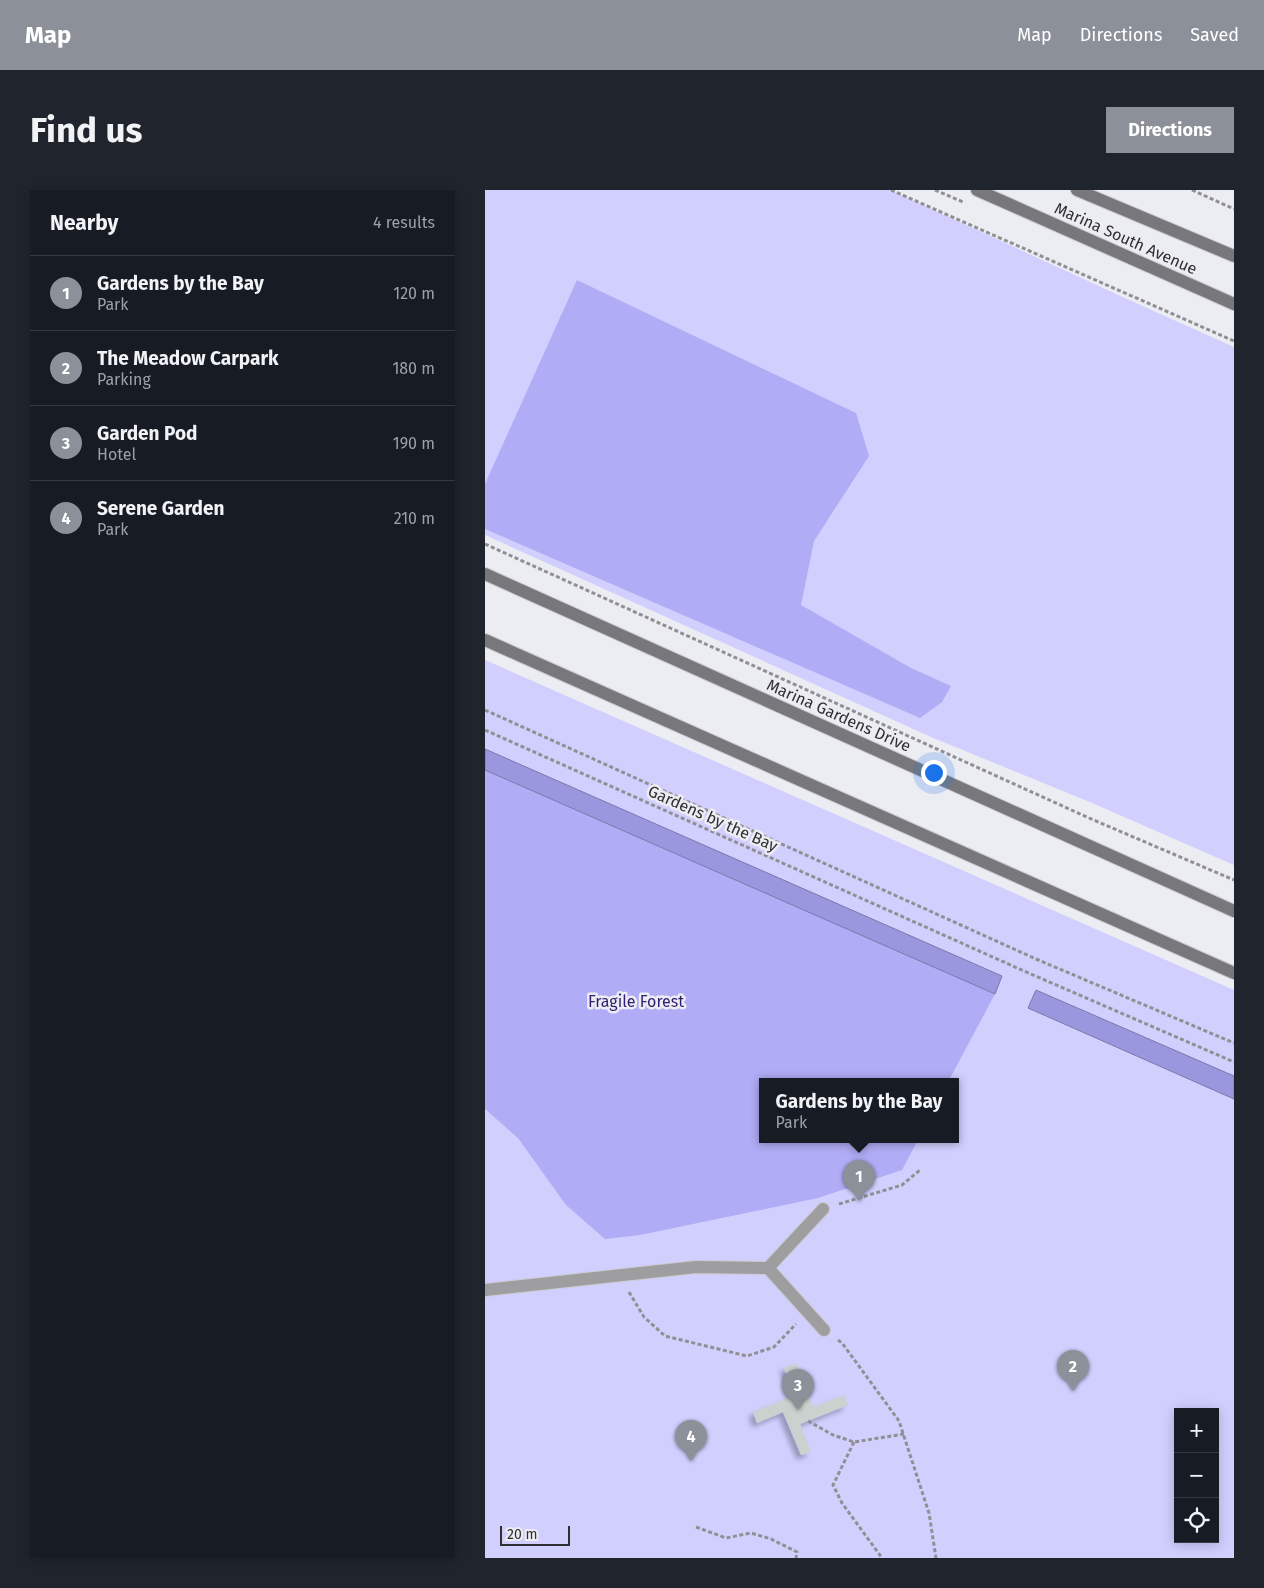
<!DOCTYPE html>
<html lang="en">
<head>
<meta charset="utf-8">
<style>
  :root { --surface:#171b24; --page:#20242c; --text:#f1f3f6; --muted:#9ea1a6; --line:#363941; --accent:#8c9099 }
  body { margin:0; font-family:"Fira Sans",sans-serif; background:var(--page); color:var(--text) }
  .controls { position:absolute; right:15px; bottom:15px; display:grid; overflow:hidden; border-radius:0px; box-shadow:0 2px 12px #0003 }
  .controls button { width:45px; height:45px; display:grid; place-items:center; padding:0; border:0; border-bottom:1px solid var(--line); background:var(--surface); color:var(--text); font:25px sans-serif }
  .scale { position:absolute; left:15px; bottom:12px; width:70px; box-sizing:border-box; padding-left:5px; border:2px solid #2f2f31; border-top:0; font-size:14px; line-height:18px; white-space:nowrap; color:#2f2f31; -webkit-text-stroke:4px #ececf3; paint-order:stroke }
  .you { position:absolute; left:448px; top:582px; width:18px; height:18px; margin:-12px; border:4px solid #fff; border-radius:50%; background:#1a73e8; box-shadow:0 0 0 8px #1a73e833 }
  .badge { display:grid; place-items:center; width:32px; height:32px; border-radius:50%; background:var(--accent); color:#fff; font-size:16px; font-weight:700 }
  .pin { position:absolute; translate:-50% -41px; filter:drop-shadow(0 1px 2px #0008) }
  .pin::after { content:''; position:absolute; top:26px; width:18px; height:15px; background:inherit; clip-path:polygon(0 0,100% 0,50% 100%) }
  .popup { position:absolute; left:274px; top:888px; width:200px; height:65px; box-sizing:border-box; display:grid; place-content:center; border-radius:0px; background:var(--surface); filter:drop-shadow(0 1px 4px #0005); font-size:16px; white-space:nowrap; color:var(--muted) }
  .popup b { font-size:19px; color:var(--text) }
  .popup::after { content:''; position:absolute; left:50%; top:100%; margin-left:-10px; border:10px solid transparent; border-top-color:var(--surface) }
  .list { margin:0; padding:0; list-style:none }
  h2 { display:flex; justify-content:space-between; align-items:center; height:65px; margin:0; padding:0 20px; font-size:21px }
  h2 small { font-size:16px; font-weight:400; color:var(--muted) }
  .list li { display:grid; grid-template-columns:32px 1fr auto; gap:15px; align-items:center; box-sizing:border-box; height:75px; padding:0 20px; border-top:1px solid var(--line) }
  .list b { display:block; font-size:19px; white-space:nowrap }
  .list p { margin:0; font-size:16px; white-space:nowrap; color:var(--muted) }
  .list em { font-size:16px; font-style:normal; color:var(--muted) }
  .icon { flex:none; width:28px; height:28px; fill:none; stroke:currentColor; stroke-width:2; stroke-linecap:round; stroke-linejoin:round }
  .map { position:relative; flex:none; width:749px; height:1368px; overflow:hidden; border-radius:0px }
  header { display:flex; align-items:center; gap:30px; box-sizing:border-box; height:70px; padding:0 25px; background:var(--accent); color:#fff }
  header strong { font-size:24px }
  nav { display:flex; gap:28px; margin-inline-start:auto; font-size:18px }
  .intro { display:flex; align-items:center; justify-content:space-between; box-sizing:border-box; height:120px; padding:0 30px }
  h1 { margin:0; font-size:35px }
  .button { padding:12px 22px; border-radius:0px; background:var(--accent); color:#fff; font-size:18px; font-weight:700 }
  main { display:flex; gap:30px; padding:0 30px }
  aside { flex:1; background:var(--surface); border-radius:0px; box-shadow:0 2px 12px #0003 }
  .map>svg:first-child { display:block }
  .green { fill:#d0cffe; fill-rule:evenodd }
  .forest { fill:#b0acf5 }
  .water { fill:#9b97df; stroke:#7b78ab }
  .building { fill:#cbd1ce; filter:url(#shadow) }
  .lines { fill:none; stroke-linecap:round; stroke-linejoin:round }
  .street-casing { stroke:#cacad0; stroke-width:14 }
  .secondary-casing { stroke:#cacad0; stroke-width:14 }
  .path { stroke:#909094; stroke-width:3; stroke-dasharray:4 2.5; stroke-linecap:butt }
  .street { stroke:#9e9ea1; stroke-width:12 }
  .secondary { stroke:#78787c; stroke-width:12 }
  .labels { text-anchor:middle; stroke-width:5; stroke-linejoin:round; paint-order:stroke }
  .street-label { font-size:16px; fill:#2f2f31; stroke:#ececf3 }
  .park-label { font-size:16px; fill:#311e72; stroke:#ececf3 }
</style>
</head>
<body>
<header>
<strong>Map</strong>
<nav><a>Map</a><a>Directions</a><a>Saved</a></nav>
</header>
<div class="intro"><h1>Find us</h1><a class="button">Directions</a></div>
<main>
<aside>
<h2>Nearby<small>4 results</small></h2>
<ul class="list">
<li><span class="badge">1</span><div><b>Gardens by the Bay</b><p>Park</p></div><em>120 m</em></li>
<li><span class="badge">2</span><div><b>The Meadow Carpark</b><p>Parking</p></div><em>180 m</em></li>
<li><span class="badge">3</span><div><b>Garden Pod</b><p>Hotel</p></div><em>190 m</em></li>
<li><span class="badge">4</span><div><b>Serene Garden</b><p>Park</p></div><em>210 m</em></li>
</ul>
</aside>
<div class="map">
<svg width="749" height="1368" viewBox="0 0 749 1368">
  <defs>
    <filter id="shadow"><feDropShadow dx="-4.5" dy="4.5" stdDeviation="2.5" flood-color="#0004"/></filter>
  </defs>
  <rect width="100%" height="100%" fill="#ececf3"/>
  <path class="green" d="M 0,0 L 405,0 L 642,109 L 749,157 L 749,675 L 607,613 L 446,547 L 0,345 Z
    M 0,470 L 749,800 L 749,1368 L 0,1368 ZM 278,892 L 470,892 L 470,950 L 278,950 ZM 693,1222 L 730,1222 L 730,1349 L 693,1349 Z"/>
  <path class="forest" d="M 92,90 L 371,223 L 384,266 L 329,351 L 316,415 L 426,478 L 466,496 L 457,512 L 435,528 L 0,339 L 0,294 Z
    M 0,580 L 510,804 L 463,892 L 278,892 L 278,950 L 433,950 L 417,980 L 333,1008 L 155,1045 L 120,1049 L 81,1015 L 33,948 L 0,919 Z"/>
  <path class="water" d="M 0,559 L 517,786 L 510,804 L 0,580 Z
    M 551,800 L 749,886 L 749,909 L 543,818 Z"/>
  <path class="building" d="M 311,1173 L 328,1217 L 359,1205 L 363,1215 L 315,1234 L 326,1262 L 316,1265 L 298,1222 L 272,1233 L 268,1222 L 310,1205 L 299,1178 Z"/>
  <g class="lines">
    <g class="street-casing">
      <path id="street" d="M 338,1019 L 283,1078 L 339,1140
        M 0,1100 L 211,1077 L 283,1078"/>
    </g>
    <g class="secondary-casing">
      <path id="secondary" d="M 492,0 L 749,114
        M 592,0 L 749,66
        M 0,384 L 749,721
        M 0,450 L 749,783"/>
    </g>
    <path class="path" d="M 406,0 L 749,151
      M 450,0 L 478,12
      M 707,0 L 749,19
      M 0,354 L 604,628 L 749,690
      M 0,520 L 551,769 L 749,853
      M 0,540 L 539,781 L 749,872
      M 354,1014 L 417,995 L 435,980
      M 144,1102 L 159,1127 L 180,1146 L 262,1166 L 289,1157 L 311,1134
      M 353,1150 L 357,1153 L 414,1231 L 444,1323 L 451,1368
      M 323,1231 L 348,1245 L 369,1252 L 419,1244
      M 369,1252 L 348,1295 L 357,1313 L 397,1368
      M 211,1337 L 241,1348 L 266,1343 L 286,1349 L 312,1362 L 311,1368"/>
    <use href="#street" class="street"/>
    <use href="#secondary" class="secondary"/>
  </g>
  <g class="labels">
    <g class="street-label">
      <text transform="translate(641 48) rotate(24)" y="6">Marina South Avenue</text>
      <text transform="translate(354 525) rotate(24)" y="6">Marina Gardens Drive</text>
      <text transform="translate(228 628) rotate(24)" y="6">Gardens by the Bay</text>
    </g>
    <g class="park-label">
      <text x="151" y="817">Fragile Forest</text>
    </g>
  </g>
</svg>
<div class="controls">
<button>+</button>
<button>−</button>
<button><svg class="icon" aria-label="locate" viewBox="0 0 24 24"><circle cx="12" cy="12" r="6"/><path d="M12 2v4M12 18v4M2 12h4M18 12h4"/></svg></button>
</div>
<div class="scale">20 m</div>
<div class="you"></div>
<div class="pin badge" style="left:374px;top:1011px">1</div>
<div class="popup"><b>Gardens by the Bay</b>Park</div>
<div class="pin badge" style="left:588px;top:1201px">2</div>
<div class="pin badge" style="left:313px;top:1220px">3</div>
<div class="pin badge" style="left:206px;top:1271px">4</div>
</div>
</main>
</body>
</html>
